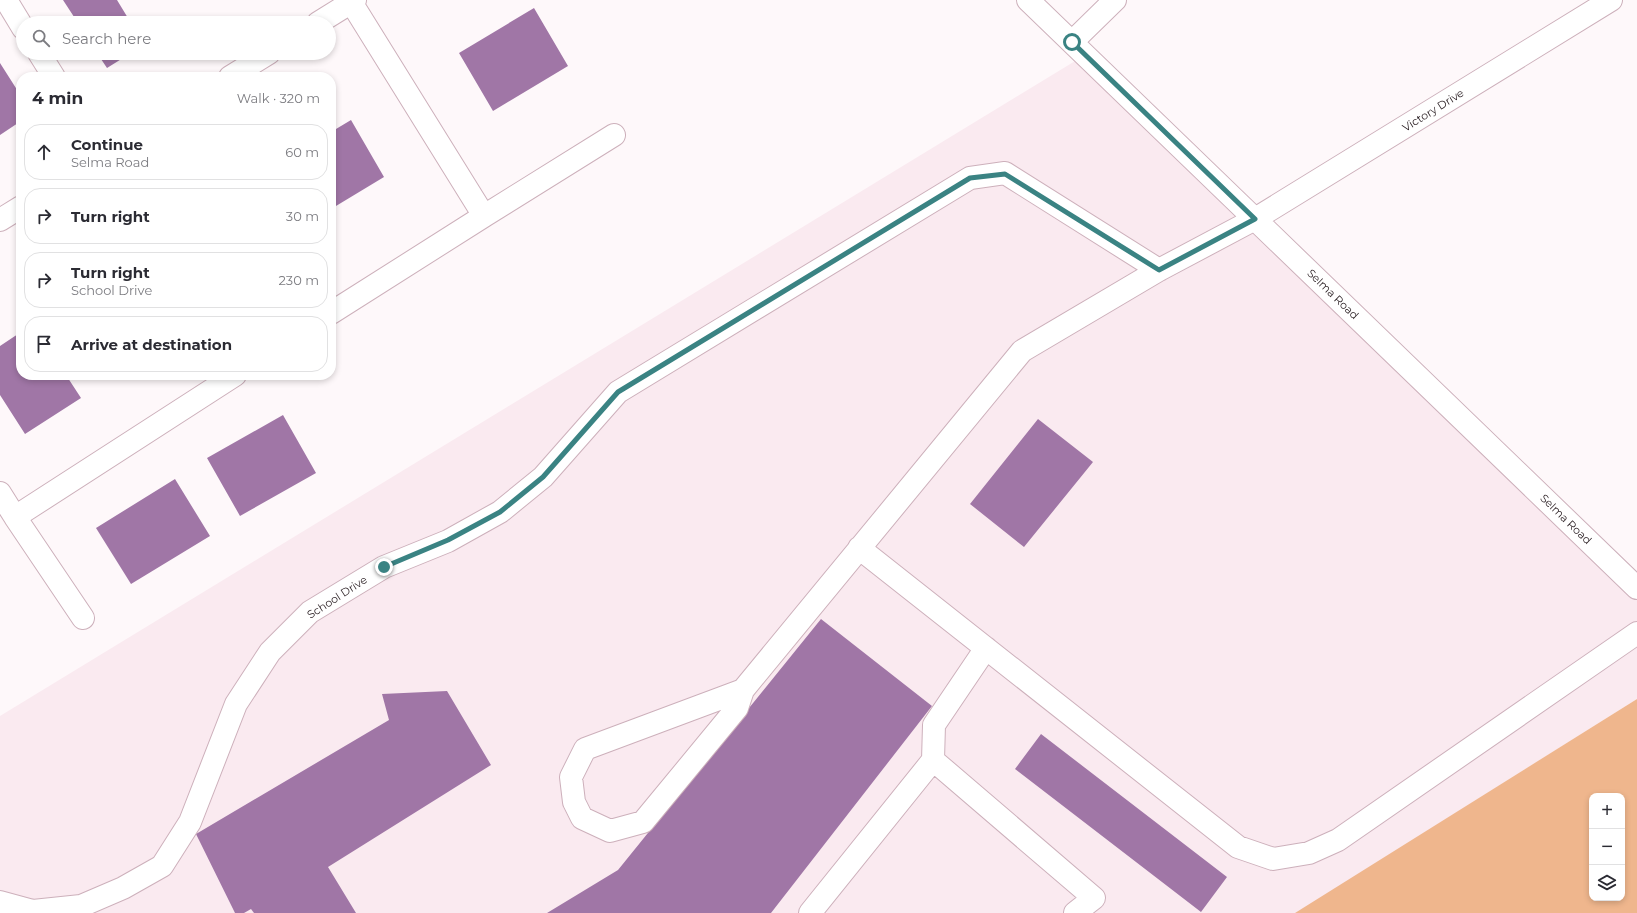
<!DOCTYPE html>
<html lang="en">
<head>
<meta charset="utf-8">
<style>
  :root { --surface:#fff; --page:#f2f2f3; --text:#2b2b33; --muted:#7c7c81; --line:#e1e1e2 }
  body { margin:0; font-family:Montserrat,sans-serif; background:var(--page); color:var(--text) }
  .controls { position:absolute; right:12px; bottom:12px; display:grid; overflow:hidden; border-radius:8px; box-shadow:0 2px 6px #0003 }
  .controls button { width:36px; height:36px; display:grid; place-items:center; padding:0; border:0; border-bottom:1px solid var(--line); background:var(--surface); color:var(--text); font:20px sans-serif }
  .stop { position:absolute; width:12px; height:12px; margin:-9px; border:3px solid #3a8383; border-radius:50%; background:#fff }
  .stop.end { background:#3a8383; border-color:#fff; box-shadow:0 1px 4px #0008 }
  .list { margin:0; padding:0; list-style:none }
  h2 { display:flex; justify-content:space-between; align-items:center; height:52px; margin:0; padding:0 16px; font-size:17px }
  h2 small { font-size:13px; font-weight:400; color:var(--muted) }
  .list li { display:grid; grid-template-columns:26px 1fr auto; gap:12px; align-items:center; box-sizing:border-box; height:56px; margin:0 8px 8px; padding:0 8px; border:1px solid var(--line); border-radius:16px }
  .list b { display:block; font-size:15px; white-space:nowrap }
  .list p { margin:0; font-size:13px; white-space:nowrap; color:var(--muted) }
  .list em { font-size:13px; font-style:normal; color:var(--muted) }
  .icon { flex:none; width:22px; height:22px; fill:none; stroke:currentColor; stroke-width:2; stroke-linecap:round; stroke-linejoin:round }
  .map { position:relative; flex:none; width:1637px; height:913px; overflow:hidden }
  .search { position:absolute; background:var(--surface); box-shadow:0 2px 6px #0003; left:16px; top:16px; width:320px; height:44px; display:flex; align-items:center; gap:10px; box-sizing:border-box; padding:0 14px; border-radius:22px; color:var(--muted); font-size:15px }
  .panel { position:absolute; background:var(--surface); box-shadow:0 2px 6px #0003; left:16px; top:72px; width:320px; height:308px; border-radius:16px }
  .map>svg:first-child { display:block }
  .built { fill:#faeaf0 }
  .forest { fill:#efb68d; fill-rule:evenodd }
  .building { fill:#a076a6 }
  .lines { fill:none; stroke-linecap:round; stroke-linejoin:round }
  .minor-casing { stroke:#cdb0bb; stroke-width:24 }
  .minor { stroke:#fff; stroke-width:22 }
  .route { stroke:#3a8383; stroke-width:5 }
  .labels { text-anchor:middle; stroke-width:3; stroke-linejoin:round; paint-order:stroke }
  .street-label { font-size:11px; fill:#291e22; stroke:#fff }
</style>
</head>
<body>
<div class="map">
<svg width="1637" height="913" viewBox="0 0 1637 913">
  <rect width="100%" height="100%" fill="#fef8fa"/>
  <path class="built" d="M 1085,55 L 1637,588 L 1637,699 L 1297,913 L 0,913 L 0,716 Z"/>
  <path class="forest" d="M 1637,699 L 1637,913 L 1295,913 ZM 1592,796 L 1622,796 L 1622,898 L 1592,898 Z"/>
  <path class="building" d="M 63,0 L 117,0 L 131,23 L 78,23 Z
    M 534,8 L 568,66 L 493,111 L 459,53 Z
    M 97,53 L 131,53 L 107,68 Z
    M 0,63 L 21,96 L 21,121 L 0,135 Z
    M 351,120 L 384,177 L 331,209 L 331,132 Z
    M 21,332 L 21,375 L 66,375 L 81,398 L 25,434 L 0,395 L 0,346 Z
    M 283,415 L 316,473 L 240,516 L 207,458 Z
    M 1038,419 L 1093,462 L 1024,547 L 970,504 Z
    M 175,479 L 210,536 L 131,584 L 96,528 Z
    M 821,619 L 932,706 L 771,913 L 547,913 L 618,870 Z
    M 447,691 L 491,765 L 328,867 L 356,913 L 254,913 L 251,909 L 244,913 L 235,913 L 196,834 L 389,720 L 382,694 Z
    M 1041,734 L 1227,877 L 1201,912 L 1015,769 Z"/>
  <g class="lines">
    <g class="minor-casing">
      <path id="minor" d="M 6,0 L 23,28
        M 1028,0 L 1637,588
        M 318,23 L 355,0
        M 1072,42 L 1115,0
        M 39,53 L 54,77
        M 230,77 L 269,53
        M 484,216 L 614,135
        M 0,220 L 21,207
        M 331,313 L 484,216 L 351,2
        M 0,493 L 15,517 L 235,375
        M 15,517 L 83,618
        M 859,548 L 1238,847 L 1273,859 L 1309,853 L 1338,840 L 1637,633
        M 986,648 L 934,725 L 933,760 L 1094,898 L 1075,913
        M 743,690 L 737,708 L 643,822 L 610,831 L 582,818 L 574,802 L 571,777 L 585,749 L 743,690 L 1022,351 L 1159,270 L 1255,219 L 1611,0
        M 0,902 L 33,911 L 81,906 L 123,888 L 162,866 L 190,822 L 236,704 L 270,652 L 310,612 L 384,567 L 448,541 L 500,512 L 543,477 L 618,392 L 970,178 L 1005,173 L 1159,270
        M 810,913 L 933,760"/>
    </g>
    <use href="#minor" class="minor"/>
  </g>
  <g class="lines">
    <path class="route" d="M 384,567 L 448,540 L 500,512 L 543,477 L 618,392 L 970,178 L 1005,174 L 1159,270 L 1255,219 L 1072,42"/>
  </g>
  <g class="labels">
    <g class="street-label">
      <text transform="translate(1433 110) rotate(-32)" y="4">Victory Drive</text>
      <text transform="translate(1333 294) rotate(44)" y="4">Selma Road</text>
      <text transform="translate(1566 519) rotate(44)" y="4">Selma Road</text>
      <text transform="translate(337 597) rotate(-33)" y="4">School Drive</text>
    </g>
  </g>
</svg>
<div class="controls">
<button>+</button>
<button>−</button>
<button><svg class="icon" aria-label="layers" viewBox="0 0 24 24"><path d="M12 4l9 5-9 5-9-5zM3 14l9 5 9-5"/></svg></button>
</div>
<div class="stop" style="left:1072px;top:42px"></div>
<div class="stop end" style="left:384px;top:567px"></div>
<div class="search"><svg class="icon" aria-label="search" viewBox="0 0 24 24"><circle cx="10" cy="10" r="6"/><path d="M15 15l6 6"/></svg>Search here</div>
<section class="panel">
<h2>4 min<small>Walk · 320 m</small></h2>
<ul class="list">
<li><svg class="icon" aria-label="ahead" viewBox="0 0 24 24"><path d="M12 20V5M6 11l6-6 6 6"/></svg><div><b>Continue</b><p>Selma Road</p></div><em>60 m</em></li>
<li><svg class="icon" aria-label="right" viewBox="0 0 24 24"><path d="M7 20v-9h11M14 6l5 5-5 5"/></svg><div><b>Turn right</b></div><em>30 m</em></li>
<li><svg class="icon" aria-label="right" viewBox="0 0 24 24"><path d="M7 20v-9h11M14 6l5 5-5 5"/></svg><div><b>Turn right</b><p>School Drive</p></div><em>230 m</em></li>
<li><svg class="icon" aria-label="arrive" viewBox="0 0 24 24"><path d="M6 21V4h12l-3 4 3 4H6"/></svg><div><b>Arrive at destination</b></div></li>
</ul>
</section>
</div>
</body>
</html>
